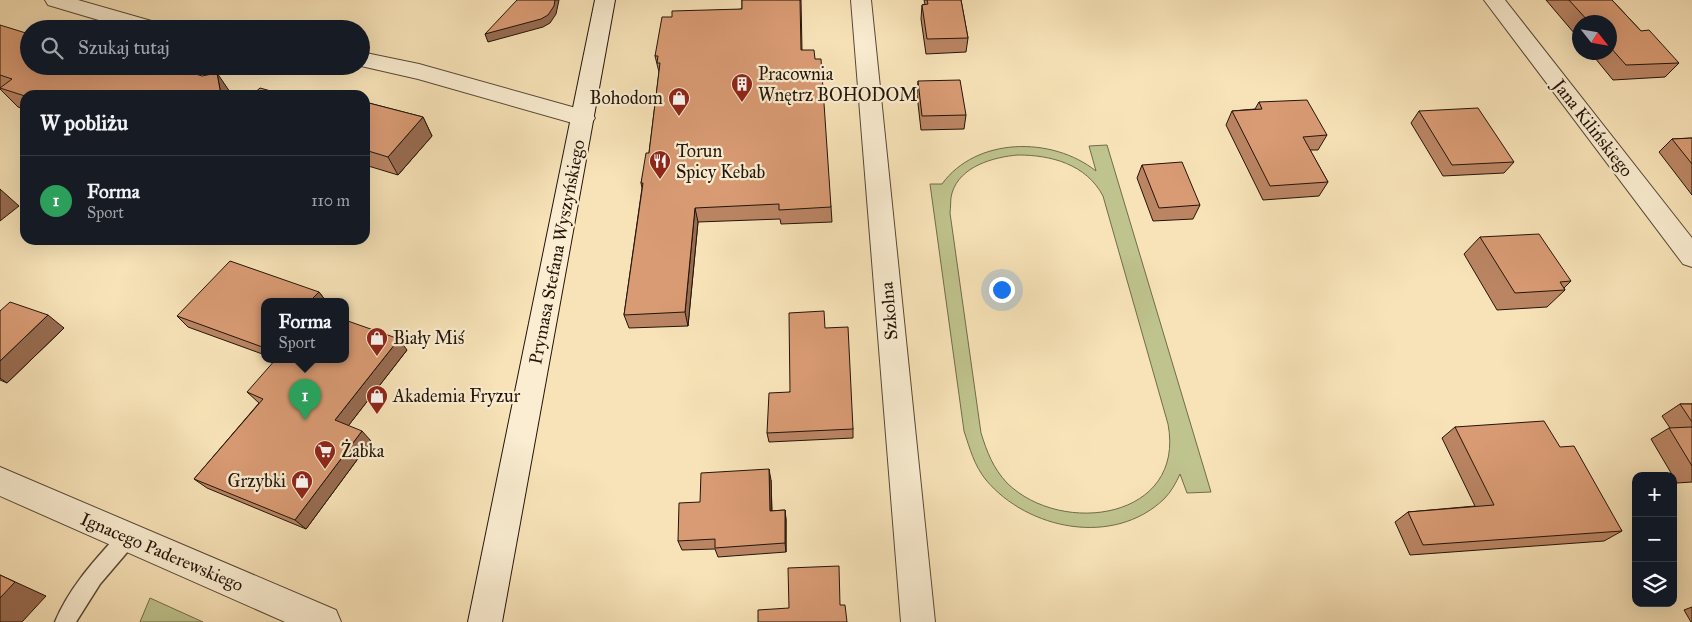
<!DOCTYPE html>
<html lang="pl">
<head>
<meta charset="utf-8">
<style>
  :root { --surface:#171b24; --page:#242831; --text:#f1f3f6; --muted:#9ea1a6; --line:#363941; --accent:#c59692 }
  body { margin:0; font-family:"IM FELL Great Primer",serif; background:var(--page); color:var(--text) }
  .controls { position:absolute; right:15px; bottom:15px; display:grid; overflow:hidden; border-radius:10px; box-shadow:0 5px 20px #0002 }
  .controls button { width:45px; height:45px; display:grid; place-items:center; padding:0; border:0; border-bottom:1px solid var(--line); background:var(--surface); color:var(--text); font:25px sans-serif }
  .compass { position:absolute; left:1572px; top:15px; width:45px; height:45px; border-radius:50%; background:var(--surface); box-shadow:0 5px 20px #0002; rotate:121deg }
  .you { position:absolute; left:1001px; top:289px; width:18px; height:18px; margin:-12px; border:4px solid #fff; border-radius:50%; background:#1a73e8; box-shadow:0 0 0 8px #1a73e833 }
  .badge { display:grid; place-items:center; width:32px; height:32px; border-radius:50%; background:var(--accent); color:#fff; font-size:16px; font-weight:700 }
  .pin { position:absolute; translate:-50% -41px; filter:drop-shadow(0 1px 2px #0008) }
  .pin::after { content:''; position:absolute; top:26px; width:18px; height:15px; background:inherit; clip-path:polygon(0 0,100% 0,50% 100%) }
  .popup { position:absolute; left:261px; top:298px; width:88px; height:65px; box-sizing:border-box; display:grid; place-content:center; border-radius:10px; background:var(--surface); filter:drop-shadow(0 1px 4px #0005); font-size:16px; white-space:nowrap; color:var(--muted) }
  .popup b { font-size:19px; color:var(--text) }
  .popup::after { content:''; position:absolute; left:50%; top:100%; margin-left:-10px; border:10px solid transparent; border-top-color:var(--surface) }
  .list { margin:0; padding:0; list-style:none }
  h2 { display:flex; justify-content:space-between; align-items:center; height:65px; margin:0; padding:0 20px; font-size:21px }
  h2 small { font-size:16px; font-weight:400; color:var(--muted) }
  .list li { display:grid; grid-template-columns:32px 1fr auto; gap:15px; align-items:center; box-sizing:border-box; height:90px; padding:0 20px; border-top:1px solid var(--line) }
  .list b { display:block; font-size:19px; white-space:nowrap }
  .list p { margin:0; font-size:16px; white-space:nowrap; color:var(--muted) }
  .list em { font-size:16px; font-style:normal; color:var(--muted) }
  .icon { flex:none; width:28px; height:28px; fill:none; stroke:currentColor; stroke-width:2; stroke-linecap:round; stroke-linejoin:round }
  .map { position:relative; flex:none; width:1692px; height:622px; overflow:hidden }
  .search { position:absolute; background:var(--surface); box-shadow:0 5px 20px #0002; left:20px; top:20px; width:350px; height:55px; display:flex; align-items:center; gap:12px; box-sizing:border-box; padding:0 18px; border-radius:28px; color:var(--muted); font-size:19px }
  .panel { position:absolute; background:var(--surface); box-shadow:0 5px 20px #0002; left:20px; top:90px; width:350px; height:155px; border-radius:15px }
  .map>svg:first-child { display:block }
  .green { fill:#bfc38d; stroke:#706c4b; fill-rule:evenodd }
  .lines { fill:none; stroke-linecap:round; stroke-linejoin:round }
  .service-casing { stroke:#584835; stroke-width:3 }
  .minor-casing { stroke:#584835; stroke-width:2 }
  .secondary-casing { stroke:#221409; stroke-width:2 }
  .service { fill:#faedd1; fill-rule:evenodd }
  .minor { fill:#faedd1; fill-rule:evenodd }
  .secondary { fill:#faedd1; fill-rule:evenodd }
  .wall { fill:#bb8564; stroke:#221409 }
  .shaded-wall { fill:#986c51; stroke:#221409 }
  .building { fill:#d99b74; stroke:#221409 }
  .labels { text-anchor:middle; stroke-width:4.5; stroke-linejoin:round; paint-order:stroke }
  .poi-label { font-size:18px; fill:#221409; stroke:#faedd1; text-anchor:start }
  .street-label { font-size:18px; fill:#221409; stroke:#faedd1 }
</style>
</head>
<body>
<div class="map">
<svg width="1692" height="622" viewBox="0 0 1692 622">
  <rect width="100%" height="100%" fill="#f8e3b8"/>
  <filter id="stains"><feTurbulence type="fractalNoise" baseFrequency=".004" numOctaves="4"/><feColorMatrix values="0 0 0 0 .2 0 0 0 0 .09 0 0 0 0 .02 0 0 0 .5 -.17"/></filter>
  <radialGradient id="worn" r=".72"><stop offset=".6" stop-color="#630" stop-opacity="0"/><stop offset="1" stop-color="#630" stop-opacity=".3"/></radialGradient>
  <path class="green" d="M 1107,145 L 1211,492 L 1187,493 L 1180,474 C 1176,483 1171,492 1164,499 C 1114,547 1028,530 986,480 C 974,465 970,449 964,431 L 930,184 L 942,184 C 976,137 1052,136 1096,171 L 1089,146 ZM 1018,155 C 1051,155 1086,164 1103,196 L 1168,424 C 1186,519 1062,537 1007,483 C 993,468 987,452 981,433 L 950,213 C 951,207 950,199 952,193 C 960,166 994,157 1018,155 Z
    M 150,598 L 203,622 L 140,622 Z"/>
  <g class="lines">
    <g class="service-casing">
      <path id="service" d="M 128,528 L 135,531 L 138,537 L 135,543 L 100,584 L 76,622 L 55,622 C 70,586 96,559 121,531 Z"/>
    </g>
    <g class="minor-casing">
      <path id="minor" d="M 45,0 L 78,0 L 162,24 L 165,29 L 129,29 L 48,5 Z
        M 851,0 L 871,0 L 935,622 L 901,622 Z
        M 1484,0 L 1505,0 L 1692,238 L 1692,267 L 1683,264 Z
        M 361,52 L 419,64 L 583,110 L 591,112 L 595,118 L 591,124 L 583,126 L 418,79 L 361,66 Z
        M 0,467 L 336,610 L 341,622 L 285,622 L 0,496 Z"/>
    </g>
    <g class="secondary-casing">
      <path id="secondary" d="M 595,0 L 615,0 L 502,622 L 468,622 Z"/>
    </g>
    <use href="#service" class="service"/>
    <use href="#minor" class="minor"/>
    <use href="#secondary" class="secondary"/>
  </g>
  <path class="wall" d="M 742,0 L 801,0 L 802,50 L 831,207 L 832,222 L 781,224 L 780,219 L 698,222 L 688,326 L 629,328 L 624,315 L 642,188 L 641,183 L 649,153 L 659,72 L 655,56 L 672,17 L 742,9 Z
    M 924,0 L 961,0 L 968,38 L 966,52 L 926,54 L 921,19 L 922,5 L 925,4 Z
    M 1546,0 L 1612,0 L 1641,31 L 1679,63 L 1665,77 L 1613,80 L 1590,52 L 1610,52 L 1610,22 L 1580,22 L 1580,40 Z
    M 0,25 L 29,66 L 230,92 L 231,95 L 25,95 L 25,109 L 18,107 L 0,89 Z
    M 918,81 L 966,115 L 964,129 L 921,130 L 917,95 Z
    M 365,102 L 423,117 L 432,136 L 398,175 L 365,165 Z
    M 1259,102 L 1327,135 L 1318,150 L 1310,150 L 1328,182 L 1319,196 L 1263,200 L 1226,125 L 1232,111 L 1255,109 Z
    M 1419,111 L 1514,162 L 1504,173 L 1443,176 L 1411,123 Z
    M 1692,138 L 1692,195 L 1659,152 L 1672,139 Z
    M 1142,165 L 1200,205 L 1193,219 L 1153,221 L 1137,178 Z
    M 1480,237 L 1571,281 L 1564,288 L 1565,290 L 1547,307 L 1497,310 L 1464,254 Z
    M 211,240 L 229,240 L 225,244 Z
    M 319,292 L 326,301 L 265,301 L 265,355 L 188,327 L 177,316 Z
    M 0,311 L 64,328 L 7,383 L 0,380 Z
    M 825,328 L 853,429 L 853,438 L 769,442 L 767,433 Z
    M 407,350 L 348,426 L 371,441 L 306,529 L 207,488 L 194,479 L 259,403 L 247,392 Z
    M 1680,404 L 1692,404 L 1692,482 L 1677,483 L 1651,439 L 1669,428 L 1670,428 L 1662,416 Z
    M 1455,427 L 1560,447 L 1622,531 L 1604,541 L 1410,555 L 1395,522 L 1408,512 L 1475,506 L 1442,438 Z
    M 771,480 L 772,511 L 785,510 L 786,520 L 786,552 L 718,557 L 715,549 L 682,550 L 678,541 L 700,502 Z
    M 1692,607 L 1692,622 L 1691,622 L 1684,610 Z"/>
  <path class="shaded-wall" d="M 555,0 L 559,0 L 556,14 L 550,23 L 543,27 L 488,42 L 485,34 Z
    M 217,73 L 230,92 L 231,95 L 221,95 Z
    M 423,117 L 432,136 L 398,175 L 388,157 Z
    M 0,189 L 19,206 L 0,221 Z
    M 695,208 L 698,222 L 688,326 L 685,312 Z
    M 221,240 L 229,240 L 225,244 Z
    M 319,292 L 326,301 L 310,301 Z
    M 48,315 L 64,328 L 7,383 L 0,378 L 0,361 Z
    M 399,339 L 407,350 L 345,430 L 335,420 Z
    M 362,431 L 371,441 L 306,529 L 295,520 Z
    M 769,469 L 771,480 L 772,521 L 770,511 Z
    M 785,510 L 786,520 L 786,552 L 785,543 Z
    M 0,575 L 46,596 L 22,622 L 0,622 Z"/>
  <path class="building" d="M 517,0 L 555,0 L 554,6 L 548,15 L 541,19 L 485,34 Z
    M 742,0 L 800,0 L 801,50 L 814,50 L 815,59 L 821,59 L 831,207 L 779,210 L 779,204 L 695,208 L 685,312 L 624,315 L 643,183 L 641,183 L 646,153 L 649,153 L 660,63 L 657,63 L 658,56 L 655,56 L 662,17 L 672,17 L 672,11 L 742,9 Z
    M 927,0 L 961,0 L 968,38 L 927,39 L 922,5 L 928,4 Z
    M 1569,0 L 1612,0 L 1641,31 L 1649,30 L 1679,63 L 1626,65 L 1610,47 L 1610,22 L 1589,22 Z
    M 0,25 L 29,34 L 29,66 L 162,66 L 166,67 L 171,66 L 202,76 L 217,73 L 221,95 L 25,95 L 25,96 L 0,88 L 12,79 L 0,75 Z
    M 960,80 L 966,115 L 922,116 L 918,81 Z
    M 260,88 L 285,95 L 252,95 Z
    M 1307,100 L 1327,135 L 1303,137 L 1328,182 L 1270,186 L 1232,111 L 1262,109 L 1259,102 Z
    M 365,102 L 423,117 L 388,157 L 365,150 Z
    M 1478,108 L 1514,162 L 1452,165 L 1419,111 Z
    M 1692,138 L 1692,164 L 1672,139 Z
    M 1182,162 L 1200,205 L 1159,208 L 1142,165 Z
    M 1539,234 L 1571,281 L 1560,282 L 1565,290 L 1515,293 L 1480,237 Z
    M 230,261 L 319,292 L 310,301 L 265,301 L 265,348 L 177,316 Z
    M 10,302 L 48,315 L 0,361 L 0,311 Z
    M 824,311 L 825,328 L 848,327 L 853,429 L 767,433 L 769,393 L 790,392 L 789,313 Z
    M 345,320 L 399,339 L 335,420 L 362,431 L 295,520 L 194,479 L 263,399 L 247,392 L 276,359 L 345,359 Z
    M 1680,404 L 1692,404 L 1692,422 Z
    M 1544,421 L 1560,447 L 1574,446 L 1622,531 L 1423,545 L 1408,512 L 1494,505 L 1455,427 Z
    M 1692,427 L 1692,466 L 1669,428 Z
    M 769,469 L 770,511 L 785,510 L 785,543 L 715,548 L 715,539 L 678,541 L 679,503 L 700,502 L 701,473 Z
    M 839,566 L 840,605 L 845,605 L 847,622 L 758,622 L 758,610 L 789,608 L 788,568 Z
    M 0,575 L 15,582 L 0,598 Z"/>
  <defs>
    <g id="building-pin" transform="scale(1.125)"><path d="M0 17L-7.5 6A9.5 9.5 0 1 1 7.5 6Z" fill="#8f2418" stroke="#faedd1"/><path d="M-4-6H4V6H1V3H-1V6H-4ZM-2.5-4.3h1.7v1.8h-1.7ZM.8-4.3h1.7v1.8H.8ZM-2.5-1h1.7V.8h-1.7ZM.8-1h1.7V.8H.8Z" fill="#fff"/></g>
    <g id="shop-pin" transform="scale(1.125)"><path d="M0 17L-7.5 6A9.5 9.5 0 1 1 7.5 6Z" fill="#8f2418" stroke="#faedd1"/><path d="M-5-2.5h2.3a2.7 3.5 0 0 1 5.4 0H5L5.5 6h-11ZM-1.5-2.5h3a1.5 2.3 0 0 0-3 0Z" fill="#fff"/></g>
    <g id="restaurant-pin" transform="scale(1.125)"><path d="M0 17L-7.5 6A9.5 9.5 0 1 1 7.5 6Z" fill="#8f2418" stroke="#faedd1"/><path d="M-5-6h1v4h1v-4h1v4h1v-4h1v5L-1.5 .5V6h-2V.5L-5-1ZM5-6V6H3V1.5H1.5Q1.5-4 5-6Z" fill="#fff"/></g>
    <g id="supermarket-pin" transform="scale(1.125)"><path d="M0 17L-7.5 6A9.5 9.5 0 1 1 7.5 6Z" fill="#8f2418" stroke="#faedd1"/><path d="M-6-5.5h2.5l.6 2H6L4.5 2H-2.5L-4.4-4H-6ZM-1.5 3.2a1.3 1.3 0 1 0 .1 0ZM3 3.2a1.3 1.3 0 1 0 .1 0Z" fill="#fff"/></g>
  </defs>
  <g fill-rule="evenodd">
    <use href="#building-pin" x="742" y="84"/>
    <use href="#shop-pin" x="679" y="98"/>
    <use href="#restaurant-pin" x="660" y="161"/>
    <use href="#shop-pin" x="377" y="338"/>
    <use href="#shop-pin" x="377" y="396"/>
    <use href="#supermarket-pin" x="325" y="451"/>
    <use href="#shop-pin" x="302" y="481"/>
  </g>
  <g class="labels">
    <g class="poi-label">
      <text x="758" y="80">Pracownia<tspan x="758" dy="21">Wnętrz BOHODOM</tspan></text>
      <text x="663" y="104" text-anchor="end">Bohodom</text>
      <text x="676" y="157">Torun<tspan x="676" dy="21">Spicy Kebab</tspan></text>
      <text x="393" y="344">Biały Miś</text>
      <text x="393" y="402">Akademia Fryzur</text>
      <text x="341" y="457">Żabka</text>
      <text x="286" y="487" text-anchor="end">Grzybki</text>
    </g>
    <g class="street-label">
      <text transform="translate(1593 128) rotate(52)" y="6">Jana Kilińskiego</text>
      <text transform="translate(557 252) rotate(-79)" y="6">Prymasa Stefana Wyszyńskiego</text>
      <text transform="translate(889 311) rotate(-95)" y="6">Szkolna</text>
      <text transform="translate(162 552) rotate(23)" y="6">Ignacego Paderewskiego</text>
    </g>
  </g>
  <rect width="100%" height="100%" filter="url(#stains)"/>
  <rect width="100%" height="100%" fill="url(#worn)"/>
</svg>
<div class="controls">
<button>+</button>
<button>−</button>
<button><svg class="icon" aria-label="layers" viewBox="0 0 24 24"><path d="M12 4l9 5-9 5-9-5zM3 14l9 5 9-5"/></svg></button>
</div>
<svg class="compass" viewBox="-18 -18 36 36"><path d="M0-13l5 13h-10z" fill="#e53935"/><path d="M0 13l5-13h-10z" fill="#9ea1a6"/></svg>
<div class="you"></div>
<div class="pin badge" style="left:305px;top:420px;background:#2e9e5b">1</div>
<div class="popup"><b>Forma</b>Sport</div>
<div class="search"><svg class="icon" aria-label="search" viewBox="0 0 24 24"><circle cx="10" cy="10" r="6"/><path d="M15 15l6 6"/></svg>Szukaj tutaj</div>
<section class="panel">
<h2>W pobliżu<small></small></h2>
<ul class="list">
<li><span class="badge" style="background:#2e9e5b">1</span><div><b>Forma</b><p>Sport</p></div><em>110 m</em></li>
</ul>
</section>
</div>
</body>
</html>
